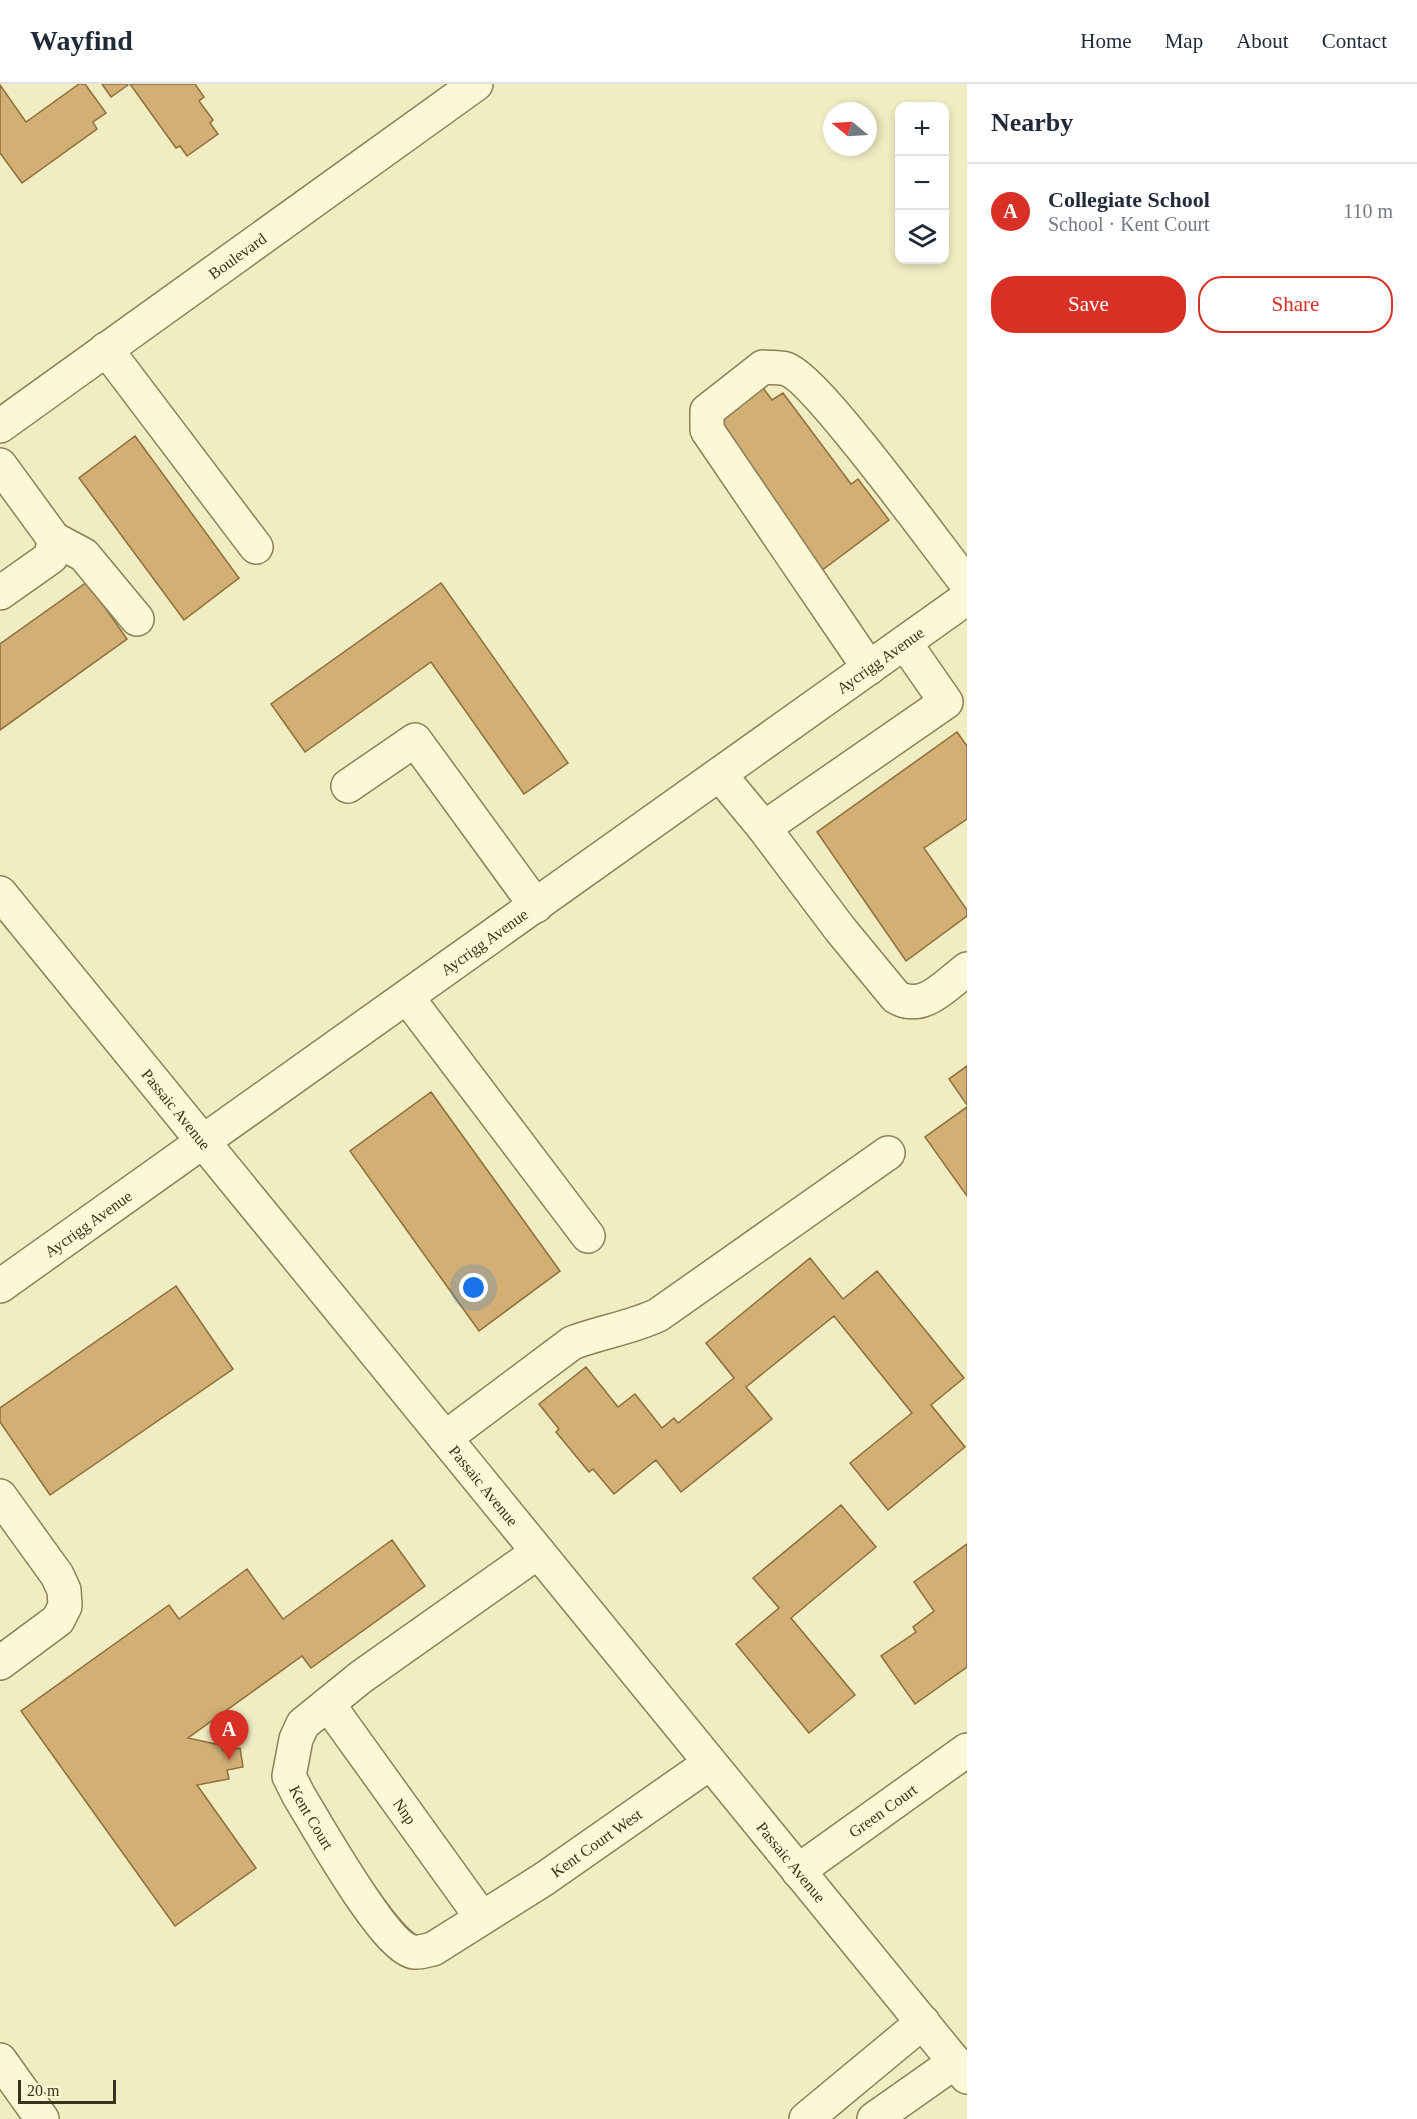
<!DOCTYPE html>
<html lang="en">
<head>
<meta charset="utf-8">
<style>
  :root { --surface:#fff; --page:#f6f6f7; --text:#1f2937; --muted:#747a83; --line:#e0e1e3; --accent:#d93025 }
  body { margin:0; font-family:"Times New Roman",serif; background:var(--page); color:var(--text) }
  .controls { position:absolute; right:18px; top:18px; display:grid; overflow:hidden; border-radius:12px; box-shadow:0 3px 9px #0003 }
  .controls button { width:54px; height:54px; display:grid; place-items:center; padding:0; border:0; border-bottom:2px solid var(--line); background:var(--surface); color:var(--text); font:30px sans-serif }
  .compass { position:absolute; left:823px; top:18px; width:54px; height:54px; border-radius:50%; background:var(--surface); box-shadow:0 3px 9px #0003; rotate:288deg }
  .scale { position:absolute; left:18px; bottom:15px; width:98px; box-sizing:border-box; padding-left:6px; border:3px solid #3b321d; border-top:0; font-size:16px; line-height:21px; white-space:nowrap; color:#3b321d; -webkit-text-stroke:4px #f8f5d2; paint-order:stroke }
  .you { position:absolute; left:474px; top:1204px; width:21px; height:21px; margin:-15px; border:4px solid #fff; border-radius:50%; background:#1a73e8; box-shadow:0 0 0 9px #1a73e833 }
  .badge { display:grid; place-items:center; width:39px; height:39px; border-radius:50%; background:var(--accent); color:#fff; font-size:20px; font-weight:700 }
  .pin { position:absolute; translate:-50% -50px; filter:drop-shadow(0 2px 3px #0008) }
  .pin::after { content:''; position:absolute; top:32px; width:21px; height:18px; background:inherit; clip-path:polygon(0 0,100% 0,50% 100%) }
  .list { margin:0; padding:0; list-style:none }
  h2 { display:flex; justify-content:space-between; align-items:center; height:78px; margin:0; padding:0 24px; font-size:26px }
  h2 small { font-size:20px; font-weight:400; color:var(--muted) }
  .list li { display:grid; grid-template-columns:39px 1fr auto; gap:18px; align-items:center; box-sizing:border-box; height:96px; padding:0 24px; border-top:2px solid var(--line) }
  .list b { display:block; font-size:22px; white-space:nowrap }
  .list p { margin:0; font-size:20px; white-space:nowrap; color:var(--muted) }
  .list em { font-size:20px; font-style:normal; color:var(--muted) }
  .actions { display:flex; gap:12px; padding:18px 24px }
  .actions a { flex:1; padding:14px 0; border:2px solid var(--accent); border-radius:24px; text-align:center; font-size:21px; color:var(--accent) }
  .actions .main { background:var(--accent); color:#fff }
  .icon { flex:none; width:33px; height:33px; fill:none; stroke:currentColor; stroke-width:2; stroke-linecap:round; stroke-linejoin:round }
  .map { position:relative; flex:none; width:967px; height:2035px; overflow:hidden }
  header { display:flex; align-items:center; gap:36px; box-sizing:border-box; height:84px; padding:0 30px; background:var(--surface); border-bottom:2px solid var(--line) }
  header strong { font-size:28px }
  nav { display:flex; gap:33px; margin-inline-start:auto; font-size:21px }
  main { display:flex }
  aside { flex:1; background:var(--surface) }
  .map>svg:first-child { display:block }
  .building { fill:#d2af75; stroke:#8e6d3b; stroke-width:1.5 }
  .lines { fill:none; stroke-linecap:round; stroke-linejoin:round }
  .minor-casing { stroke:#8d7f58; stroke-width:36 }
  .minor { stroke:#fbf8d6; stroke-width:33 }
  .labels { text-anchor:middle; stroke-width:5; stroke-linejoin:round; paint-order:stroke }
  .street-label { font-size:16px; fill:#3b321d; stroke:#f8f5d2 }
</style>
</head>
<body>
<header>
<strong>Wayfind</strong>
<nav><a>Home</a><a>Map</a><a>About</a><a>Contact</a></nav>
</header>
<main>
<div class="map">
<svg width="967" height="2035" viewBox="0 0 967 2035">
  <rect width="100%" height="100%" fill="#f1edc2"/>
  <path class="building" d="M 79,0 L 85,0 L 106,29 L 93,38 L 97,45 L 22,99 L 0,69 L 0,1 L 26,38 Z
    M 102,0 L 127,0 L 128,1 L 111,13 Z
    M 130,0 L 195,0 L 204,13 L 199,17 L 213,36 L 210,39 L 218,50 L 187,72 L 180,62 L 176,64 Z
    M 744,278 L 772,316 L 783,309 L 851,400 L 858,395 L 889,436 L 817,490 L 718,358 L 730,349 L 701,310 Z
    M 135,352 L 239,494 L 184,536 L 79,394 Z
    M 87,498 L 127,555 L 0,646 L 0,560 Z
    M 441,499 L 568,679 L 524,710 L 431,578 L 305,668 L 271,620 Z
    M 957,648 L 967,662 L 967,735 L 924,764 L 967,826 L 967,832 L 906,877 L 817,748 Z
    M 967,982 L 967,1021 L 949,995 Z
    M 431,1008 L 560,1187 L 479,1247 L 350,1067 Z
    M 967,1023 L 967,1112 L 925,1053 Z
    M 810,1174 L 843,1215 L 877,1187 L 964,1294 L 931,1321 L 965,1363 L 888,1426 L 850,1379 L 912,1329 L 834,1232 L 746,1303 L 772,1335 L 681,1408 L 656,1376 L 614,1410 L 593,1385 L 589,1388 L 556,1348 L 559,1345 L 539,1320 L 586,1283 L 618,1323 L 635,1310 L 662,1344 L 674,1334 L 678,1339 L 734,1294 L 706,1259 Z
    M 176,1202 L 233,1285 L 50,1411 L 0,1338 L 0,1324 Z
    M 841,1421 L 876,1463 L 791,1534 L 855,1611 L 809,1649 L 736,1560 L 779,1524 L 753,1494 Z
    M 392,1456 L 425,1502 L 311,1584 L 302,1572 L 188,1654 L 220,1661 L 223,1667 L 240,1664 L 243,1683 L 227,1686 L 229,1695 L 197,1701 L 256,1784 L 175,1842 L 21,1627 L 169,1521 L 179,1535 L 247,1485 L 283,1535 Z
    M 967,1460 L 967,1583 L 915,1620 L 881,1572 L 916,1548 L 913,1543 L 934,1527 L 914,1498 Z"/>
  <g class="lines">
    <g class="minor-casing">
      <g id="minor">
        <path d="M 106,265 L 256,463"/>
        <path id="s1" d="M 0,342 L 476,0"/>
        <path d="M 0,381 L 54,455 L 51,473 L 0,509"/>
        <path d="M 54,455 L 84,471 L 137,535"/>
        <path d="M 869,584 L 707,346 L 707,327 L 763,283 C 770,284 779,283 786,285 C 816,294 940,466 967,500"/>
        <path d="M 720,691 L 764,744 L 946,618 L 905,559"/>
        <path d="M 348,702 L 415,656 L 536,822"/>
        <path d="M 764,744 L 840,845 L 896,913 C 923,929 946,901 967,885"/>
        <path id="s2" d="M 0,809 L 967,1993"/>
        <path d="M 407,913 L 588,1152"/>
        <path id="s3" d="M 0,1202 L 967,514"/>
        <path d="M 445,1354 L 572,1259 C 601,1248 630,1244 658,1231 L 888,1069"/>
        <path d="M 0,1412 L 57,1491 L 64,1506 L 65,1522 L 58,1536 L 0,1579"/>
        <path id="s4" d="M 538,1468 L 361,1593 L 303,1640 L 296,1655 L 289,1692 L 299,1712 C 317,1741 385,1864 414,1868 C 419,1869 427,1866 433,1865 L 544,1795 L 710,1679"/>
        <path id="s5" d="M 328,1620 L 482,1834"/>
        <path id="s6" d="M 798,1787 L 967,1666"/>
        <path d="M 0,1976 L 42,2035"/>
        <path d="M 806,2035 L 923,1938"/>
        <path d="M 874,2035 L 955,1978"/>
      </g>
    </g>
    <use href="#minor" class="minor"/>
  </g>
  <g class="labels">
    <g class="street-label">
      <text dy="6" stroke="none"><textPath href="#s1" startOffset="292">Boulevard</textPath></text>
      <text dy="6" stroke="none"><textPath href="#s3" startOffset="1080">Aycrigg Avenue</textPath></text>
      <text dy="6" stroke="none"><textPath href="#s3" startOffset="594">Aycrigg Avenue</textPath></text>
      <text dy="6" stroke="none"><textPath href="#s2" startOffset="279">Passaic Avenue</textPath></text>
      <text dy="6" stroke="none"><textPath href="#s3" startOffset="108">Aycrigg Avenue</textPath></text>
      <text dy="6" stroke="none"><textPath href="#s2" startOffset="765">Passaic Avenue</textPath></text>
      <text dy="6" stroke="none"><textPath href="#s6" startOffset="104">Green Court</textPath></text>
      <text dy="6" stroke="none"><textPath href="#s5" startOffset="132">Nnp</textPath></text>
      <text dy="6" stroke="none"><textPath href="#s4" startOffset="393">Kent Court</textPath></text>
      <text dy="6" stroke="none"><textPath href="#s4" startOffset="778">Kent Court West</textPath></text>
      <text dy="6" stroke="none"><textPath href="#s2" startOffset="1251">Passaic Avenue</textPath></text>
    </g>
  </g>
</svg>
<div class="controls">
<button>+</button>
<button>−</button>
<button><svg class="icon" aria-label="layers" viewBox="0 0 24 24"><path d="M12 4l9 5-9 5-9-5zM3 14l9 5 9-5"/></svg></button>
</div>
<svg class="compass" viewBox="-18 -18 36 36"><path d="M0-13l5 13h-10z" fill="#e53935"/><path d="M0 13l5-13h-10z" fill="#747a83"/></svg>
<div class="scale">20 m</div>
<div class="you"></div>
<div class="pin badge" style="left:229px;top:1676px">A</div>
</div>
<aside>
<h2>Nearby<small></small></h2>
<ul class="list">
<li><span class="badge">A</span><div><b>Collegiate School</b><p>School · Kent Court</p></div><em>110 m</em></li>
</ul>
<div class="actions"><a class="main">Save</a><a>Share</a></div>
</aside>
</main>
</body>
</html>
